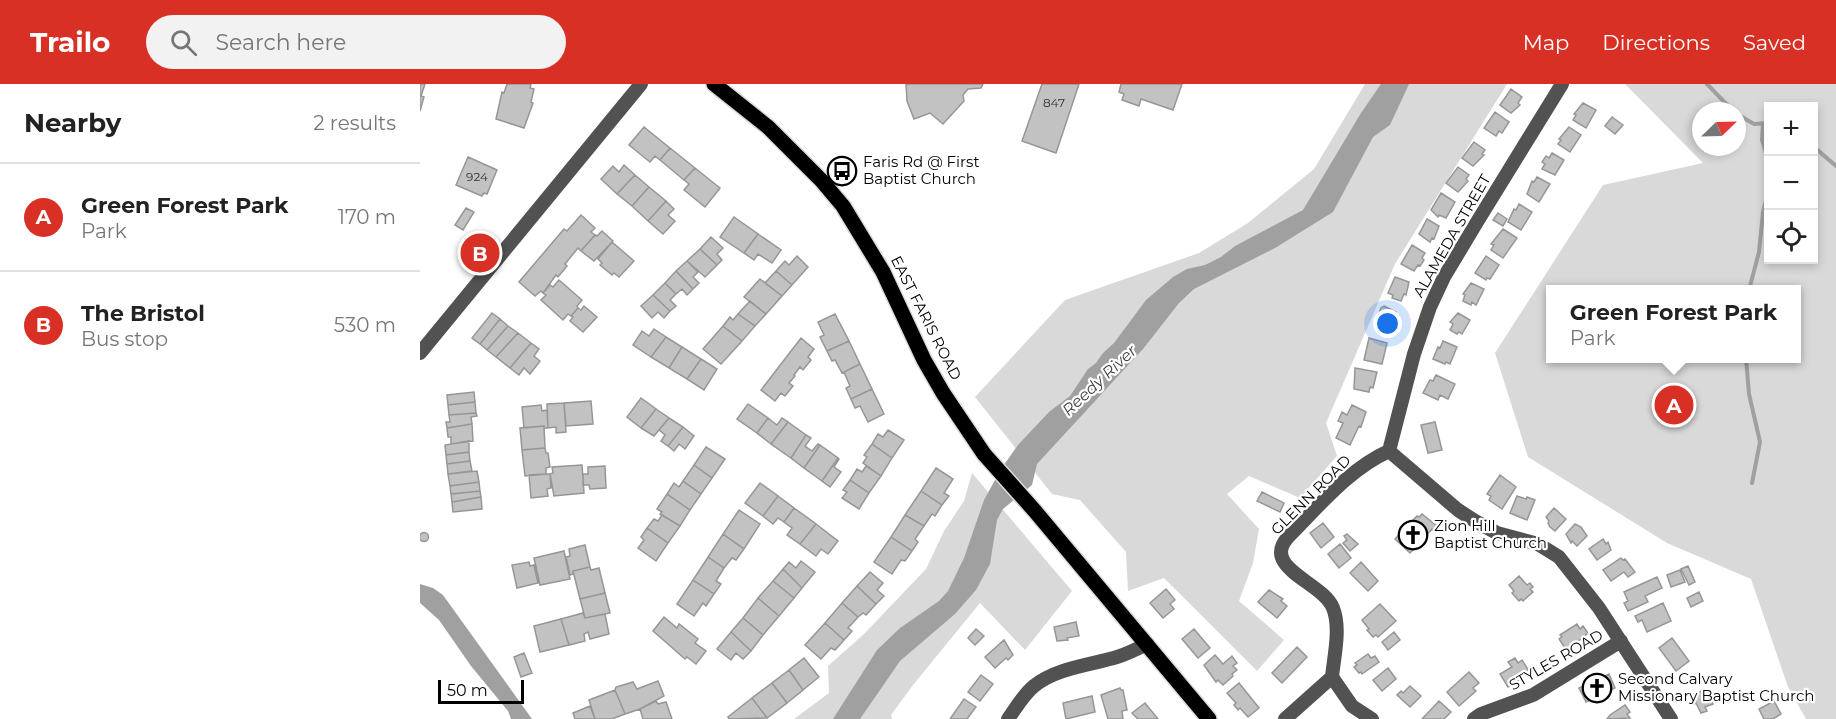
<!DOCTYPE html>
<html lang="en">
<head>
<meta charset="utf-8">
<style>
  :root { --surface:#fff; --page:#f2f2f2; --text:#222; --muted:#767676; --line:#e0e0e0; --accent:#d93025 }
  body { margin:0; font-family:Montserrat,sans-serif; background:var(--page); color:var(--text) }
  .controls { position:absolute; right:18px; top:18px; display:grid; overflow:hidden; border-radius:0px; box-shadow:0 3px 9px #0003 }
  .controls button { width:54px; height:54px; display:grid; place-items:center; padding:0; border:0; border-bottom:2px solid var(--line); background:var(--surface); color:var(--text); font:30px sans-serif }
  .compass { position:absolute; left:1272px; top:18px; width:54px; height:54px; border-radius:50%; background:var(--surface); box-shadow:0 3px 9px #0003; rotate:67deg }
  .scale { position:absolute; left:18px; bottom:15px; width:86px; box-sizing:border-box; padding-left:6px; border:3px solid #000; border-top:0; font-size:16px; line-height:21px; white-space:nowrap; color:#000; -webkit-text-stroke:4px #fff; paint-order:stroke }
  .you { position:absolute; left:968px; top:240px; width:21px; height:21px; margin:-15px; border:4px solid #fff; border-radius:50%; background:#1a73e8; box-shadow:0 0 0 9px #1a73e833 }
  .badge { display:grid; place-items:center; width:39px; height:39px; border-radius:50%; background:var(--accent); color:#fff; font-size:20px; font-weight:700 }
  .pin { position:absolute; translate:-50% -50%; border:3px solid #fff; box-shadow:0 2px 6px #0006 }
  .popup { position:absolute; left:1126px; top:201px; width:255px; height:78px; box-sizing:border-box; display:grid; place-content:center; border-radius:0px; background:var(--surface); filter:drop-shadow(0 2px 4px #0005); font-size:20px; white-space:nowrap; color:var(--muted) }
  .popup b { font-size:22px; color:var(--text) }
  .popup::after { content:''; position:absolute; left:50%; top:100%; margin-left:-12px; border:12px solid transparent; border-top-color:var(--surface) }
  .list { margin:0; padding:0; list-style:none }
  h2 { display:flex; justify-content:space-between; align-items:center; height:78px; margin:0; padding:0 24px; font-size:26px }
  h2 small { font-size:20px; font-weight:400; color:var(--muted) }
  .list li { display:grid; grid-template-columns:39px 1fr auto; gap:18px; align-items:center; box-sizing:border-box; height:108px; padding:0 24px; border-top:2px solid var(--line) }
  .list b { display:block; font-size:22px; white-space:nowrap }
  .list p { margin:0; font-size:20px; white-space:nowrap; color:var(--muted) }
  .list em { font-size:20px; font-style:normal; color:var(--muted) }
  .icon { flex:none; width:33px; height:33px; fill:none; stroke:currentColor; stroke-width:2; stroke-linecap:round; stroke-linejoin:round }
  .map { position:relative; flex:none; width:1416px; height:635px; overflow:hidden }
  header { display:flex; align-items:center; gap:36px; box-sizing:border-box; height:84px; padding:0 30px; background:var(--accent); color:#fff }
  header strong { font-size:28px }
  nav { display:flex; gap:33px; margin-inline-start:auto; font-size:21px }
  .search { width:420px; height:54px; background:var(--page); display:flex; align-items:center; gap:15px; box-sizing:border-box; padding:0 21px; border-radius:33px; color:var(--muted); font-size:22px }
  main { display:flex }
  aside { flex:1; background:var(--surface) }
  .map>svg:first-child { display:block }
  .green { fill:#d9d9d9; fill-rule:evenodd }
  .water { fill:#a0a0a0 }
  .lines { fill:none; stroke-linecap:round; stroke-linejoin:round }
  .stream { stroke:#a0a0a0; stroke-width:4 }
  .building { fill:#c2c2c2; stroke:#969696; stroke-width:1.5 }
  .major-casing { stroke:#dbdbdb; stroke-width:18 }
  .minor { stroke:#525252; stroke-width:14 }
  .major { stroke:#000; stroke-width:15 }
  .labels { text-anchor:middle; stroke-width:4.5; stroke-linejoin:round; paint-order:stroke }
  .number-label { font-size:12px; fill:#303030 }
  .poi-label { font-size:15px; fill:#000; stroke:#fff; text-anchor:start }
  .street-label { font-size:15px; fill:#000; stroke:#fff }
  .water-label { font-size:16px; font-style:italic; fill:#414141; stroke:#fff }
</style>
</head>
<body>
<header>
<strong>Trailo</strong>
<div class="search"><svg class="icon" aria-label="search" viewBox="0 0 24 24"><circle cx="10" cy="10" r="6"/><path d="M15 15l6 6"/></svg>Search here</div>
<nav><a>Map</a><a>Directions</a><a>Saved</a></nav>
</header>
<main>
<aside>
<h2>Nearby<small>2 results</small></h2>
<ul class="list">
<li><span class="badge">A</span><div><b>Green Forest Park</b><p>Park</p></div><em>170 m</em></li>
<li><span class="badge">B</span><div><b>The Bristol</b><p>Bus stop</p></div><em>530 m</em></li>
</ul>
</aside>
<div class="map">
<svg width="1416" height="635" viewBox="0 0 1416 635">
  <rect width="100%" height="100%" fill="#fff"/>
  <path class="green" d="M 945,0 L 1087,0 L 975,180 L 906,339 L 917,372 L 880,414 L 829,392 L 807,410 L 839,445 L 833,479 L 819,517 L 864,556 L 837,587 L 744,494 L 708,507 L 706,468 L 660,416 L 632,410 L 555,313 L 645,216 L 779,169 L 828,139 L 894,85 Z
    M 1205,0 L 1416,0 L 1416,635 L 1386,635 L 1368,603 L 1331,495 L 1247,459 L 1108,373 L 1075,269 L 1183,101 L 1283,79 ZM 1394,22 L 1394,176 L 1348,176 L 1348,22 ZM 1281,27 L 1317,27 L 1317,63 L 1281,63 ZM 1131,206 L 1377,206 L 1377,274 L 1131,274 Z
    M 552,389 L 652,507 L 605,566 L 560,519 L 493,601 L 471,631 L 472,635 L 374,635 L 409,609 L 408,582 L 444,550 L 506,485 L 524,447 L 544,417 Z"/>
  <path class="water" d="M 961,0 L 989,0 L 970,41 L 953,53 L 913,128 L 855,164 L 774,205 L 759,219 L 723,265 L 617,380 L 612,401 L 583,425 L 577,436 L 570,480 L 556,506 L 535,530 L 480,577 L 440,635 L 413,635 L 457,566 L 480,544 L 519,517 L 528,507 L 544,474 L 564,416 L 581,385 L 598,361 L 629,328 L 650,312 L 668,285 L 676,279 L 683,269 L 694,259 L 726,216 L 753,193 L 767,185 L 785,181 L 801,173 L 815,162 L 883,126 L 941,29 Z
    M 0,500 L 13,504 L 23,511 L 112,635 L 91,635 L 88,627 L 51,582 L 19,536 L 0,519 Z"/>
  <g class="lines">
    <path class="stream" d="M 1287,0 L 1313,27
      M 1317,30 L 1334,40 L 1348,39
      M 1343,40 L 1342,56 L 1348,76
      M 1394,63 L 1416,82
      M 1329,206 L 1339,168 L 1343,128 L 1348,108
      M 1326,274 L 1329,310 L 1340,358 L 1332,399"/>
  </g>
  <path class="building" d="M 0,0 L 5,0 L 1,12 L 4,13 L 0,27 Z
    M 87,0 L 111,0 L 110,4 L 114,5 L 111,18 L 113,19 L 104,44 L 76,35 L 82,8 L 84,9 Z
    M 486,0 L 563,0 L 561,4 L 548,5 L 543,11 L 544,17 L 523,40 L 510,29 L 494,35 L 487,17 Z
    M 622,0 L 659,0 L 636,69 L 602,57 Z
    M 701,0 L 762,0 L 753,26 L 721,15 L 719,22 L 702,16 L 704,10 L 699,8 Z
    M 1091,5 L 1102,13 L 1098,19 L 1100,21 L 1091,29 L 1080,21 Z
    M 1163,19 L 1176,26 L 1166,44 L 1153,36 L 1156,31 L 1154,30 Z
    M 1075,28 L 1089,38 L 1082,49 L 1079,47 L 1076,52 L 1064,44 Z
    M 1192,33 L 1203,41 L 1195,50 L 1185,42 Z
    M 224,43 L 250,64 L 240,76 L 235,72 L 230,78 L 209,61 Z
    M 1149,43 L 1161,51 L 1150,68 L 1138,60 L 1141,56 L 1139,55 Z
    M 1054,58 L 1065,66 L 1062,70 L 1064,71 L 1053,82 L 1042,74 Z
    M 250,64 L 275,84 L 264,96 L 240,76 Z
    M 1132,69 L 1144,76 L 1135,91 L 1122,85 L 1125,80 L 1122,78 L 1126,72 L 1129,74 Z
    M 48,73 L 77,86 L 67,110 L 64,109 L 62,112 L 36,101 Z
    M 204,81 L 215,91 L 197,110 L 181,95 L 193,82 L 199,88 Z
    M 1038,83 L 1049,91 L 1046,95 L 1048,97 L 1038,108 L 1026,99 Z
    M 275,84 L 300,104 L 285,123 L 264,106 L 269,100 L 264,96 Z
    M 215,91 L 229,103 L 212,122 L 197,110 Z
    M 1117,93 L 1130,100 L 1119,118 L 1107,110 L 1112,97 L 1114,98 Z
    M 229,103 L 246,117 L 228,137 L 212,122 Z
    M 1021,109 L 1035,118 L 1026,134 L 1019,131 L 1018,133 L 1011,126 Z
    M 246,117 L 254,125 L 248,131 L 255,137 L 243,150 L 228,137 Z
    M 1099,120 L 1112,128 L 1101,146 L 1088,138 L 1094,125 L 1096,126 Z
    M 46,124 L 54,128 L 43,146 L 35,141 Z
    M 1078,129 L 1087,135 L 1083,142 L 1073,136 Z
    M 161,131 L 175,144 L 171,148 L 175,151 L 161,167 L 158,164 L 145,180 L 147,182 L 138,193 L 136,191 L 123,209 L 121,207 L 115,212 L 99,198 L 144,145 L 147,147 Z
    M 314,133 L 338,150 L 324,169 L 300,153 Z
    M 1007,135 L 1019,142 L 1014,155 L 1012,154 L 1010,158 L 999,150 Z
    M 1083,145 L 1097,154 L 1083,174 L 1071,166 L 1074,161 L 1071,160 Z
    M 182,147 L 193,157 L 174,177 L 161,167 L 175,151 L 177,152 Z
    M 338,150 L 361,166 L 352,179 L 338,170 L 334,176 L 324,169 Z
    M 291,153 L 303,164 L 297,170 L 302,176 L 297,181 L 280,165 Z
    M 192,158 L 214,177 L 199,193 L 194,189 L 192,191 L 180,181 L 182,179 L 178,175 Z
    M 992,161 L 1005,169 L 1002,174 L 1004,176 L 1000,182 L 998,181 L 994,187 L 981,180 Z
    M 280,165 L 297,181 L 285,193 L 267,177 Z
    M 377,172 L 388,183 L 372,201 L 356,187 L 365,177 L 369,181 Z
    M 1066,172 L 1079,181 L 1070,195 L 1067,194 L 1066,196 L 1055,189 Z
    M 267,177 L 278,188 L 273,193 L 279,199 L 273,205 L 256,187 Z
    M 256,187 L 273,205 L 267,211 L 262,205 L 256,210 L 245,199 Z
    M 356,187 L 372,201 L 362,212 L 345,199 Z
    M 975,193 L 989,198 L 986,211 L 984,210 L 981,217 L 972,214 L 973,211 L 968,209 Z
    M 340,195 L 362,212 L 346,230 L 324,213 Z
    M 139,196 L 162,216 L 157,222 L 158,224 L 151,232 L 148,230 L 143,236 L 121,216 L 126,211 L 123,209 L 130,201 L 133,203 Z
    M 245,199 L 256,210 L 250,216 L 256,222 L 250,227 L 233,211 Z
    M 1051,199 L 1064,205 L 1056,221 L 1052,218 L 1051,221 L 1043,217 L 1045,211 L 1043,210 Z
    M 233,211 L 250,227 L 244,234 L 238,228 L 232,234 L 221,222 Z
    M 330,217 L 346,230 L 335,242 L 318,230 Z
    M 164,222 L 177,233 L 163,248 L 150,237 L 153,233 L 151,232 L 158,224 L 161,226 Z
    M 964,222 L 976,228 L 973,234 L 976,235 L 973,243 L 971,242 L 969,246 L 955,240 L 961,224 Z
    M 72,229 L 80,235 L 60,260 L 52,254 Z
    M 1038,229 L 1050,236 L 1042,250 L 1039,248 L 1037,250 L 1030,246 L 1033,240 L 1030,238 Z
    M 318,230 L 335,242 L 322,257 L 303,242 L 310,233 L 313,236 Z
    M 415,230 L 429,257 L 407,267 L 400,253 L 404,251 L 398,238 Z
    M 80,235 L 88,242 L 67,266 L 60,260 Z
    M 88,242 L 98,249 L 76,273 L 67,266 Z
    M 303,242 L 322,257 L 301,280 L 283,265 Z
    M 234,245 L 246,253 L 231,273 L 213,261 L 222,247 L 229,252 Z
    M 98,249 L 111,259 L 90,284 L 76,273 Z
    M 246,253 L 262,263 L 249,284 L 231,273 Z
    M 381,254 L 394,265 L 388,273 L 391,276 L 383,286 L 380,283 L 374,291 L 375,292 L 369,299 L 373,302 L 365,312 L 361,309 L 355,317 L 341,306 Z
    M 949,254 L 967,259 L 962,280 L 944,276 Z
    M 429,257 L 440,280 L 422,289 L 415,276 L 412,277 L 407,267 Z
    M 1023,257 L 1037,263 L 1030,280 L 1026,278 L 1025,280 L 1013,275 L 1018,263 L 1020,264 Z
    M 111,259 L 119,265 L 114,272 L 120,277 L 110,290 L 104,284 L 99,291 L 90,284 Z
    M 262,263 L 281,275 L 267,295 L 249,284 Z
    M 281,275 L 297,285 L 284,306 L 267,295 Z
    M 440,280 L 452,305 L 431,315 L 426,304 L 430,302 L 424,288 Z
    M 935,284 L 957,288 L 953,304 L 950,303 L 949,308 L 934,305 Z
    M 1016,291 L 1035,300 L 1028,315 L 1020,311 L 1018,316 L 1003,309 L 1010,296 L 1013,297 Z
    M 452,305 L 464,330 L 448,338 L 440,322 L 435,324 L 431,315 Z
    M 54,308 L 55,318 L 28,321 L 27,311 Z
    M 221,314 L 236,325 L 221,344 L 207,333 Z
    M 171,317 L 173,340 L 146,342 L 144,319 Z
    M 55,318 L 56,329 L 29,331 L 28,321 Z
    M 144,319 L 146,348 L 136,349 L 136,343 L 128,344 L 127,320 Z
    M 328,320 L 348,334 L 337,349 L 317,335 Z
    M 121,321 L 122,327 L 127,326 L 128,344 L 124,344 L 124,342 L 104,344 L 102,323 Z
    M 932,321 L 946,328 L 941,343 L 939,342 L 930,361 L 916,354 L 923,339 L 918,337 L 922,328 L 927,331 Z
    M 236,325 L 249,334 L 234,352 L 221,344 Z
    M 56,329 L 57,332 L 51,333 L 52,340 L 27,344 L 26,338 L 30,338 L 29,331 Z
    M 249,334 L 263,343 L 248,362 L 241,357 L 245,351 L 239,346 Z
    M 348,334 L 357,341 L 362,334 L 368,338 L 351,360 L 337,349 Z
    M 368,338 L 386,351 L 371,374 L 351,360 Z
    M 1015,338 L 1022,366 L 1008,369 L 1001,341 Z
    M 52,340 L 53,357 L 31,360 L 31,353 L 28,353 L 27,344 Z
    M 124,342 L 125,364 L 102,366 L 100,344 Z
    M 263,343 L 274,352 L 265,365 L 259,360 L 254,367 L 248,362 Z
    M 468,346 L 484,356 L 472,374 L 452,360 L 458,350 L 463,353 Z
    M 386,351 L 391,354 L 385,362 L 392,367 L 398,360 L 400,361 L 384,384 L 371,374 Z
    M 49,357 L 49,368 L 26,371 L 25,361 Z
    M 452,360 L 472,374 L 461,392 L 443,379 L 447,373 L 444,371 Z
    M 400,361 L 418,374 L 402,397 L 384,384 Z
    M 286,363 L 305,375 L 292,394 L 274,381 Z
    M 125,364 L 126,369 L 128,369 L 130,383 L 126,384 L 126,390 L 105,392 L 102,366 Z
    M 49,368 L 50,377 L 27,380 L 26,371 Z
    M 418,374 L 419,375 L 414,383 L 421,388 L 410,403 L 402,397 Z
    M 50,377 L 52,387 L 28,390 L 27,380 Z
    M 162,381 L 164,409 L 134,412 L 130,390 L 133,389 L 132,383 Z
    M 274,381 L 292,394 L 281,410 L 263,397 Z
    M 185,382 L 186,404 L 170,405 L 169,401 L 163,401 L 163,390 L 168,390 L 168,383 Z
    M 446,382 L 461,392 L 449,409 L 430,396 L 437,385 L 442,388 Z
    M 516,384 L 533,395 L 524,409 L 529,412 L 522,421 L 501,407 Z
    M 57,387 L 59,398 L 30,402 L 28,390 Z
    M 126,390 L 130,390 L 131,404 L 127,405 L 128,412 L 111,414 L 109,391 Z
    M 1080,391 L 1096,403 L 1082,425 L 1069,416 L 1071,412 L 1067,410 Z
    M 430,396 L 449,409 L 439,425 L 422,414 L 427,408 L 423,406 Z
    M 263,397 L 281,410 L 270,426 L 247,410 L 254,399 L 259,403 Z
    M 59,398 L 60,407 L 31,410 L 30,402 Z
    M 340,399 L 358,412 L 343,432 L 325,419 Z
    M 60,407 L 61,413 L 32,418 L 31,410 Z
    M 501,407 L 522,421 L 515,432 L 512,430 L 504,442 L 485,431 Z
    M 842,408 L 864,419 L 860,428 L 837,417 Z
    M 247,410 L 270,426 L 260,442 L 240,430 L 242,428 L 237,425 Z
    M 358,412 L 374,424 L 364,438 L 358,434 L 353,440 L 343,432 Z
    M 1097,412 L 1106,415 L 1107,413 L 1115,416 L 1107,436 L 1090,429 Z
    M 61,413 L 62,425 L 33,428 L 32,418 Z
    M 374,424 L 396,440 L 380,460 L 367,451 L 372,444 L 364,438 Z
    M 1134,424 L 1146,435 L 1135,447 L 1130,443 L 1128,439 L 1129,437 L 1126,433 Z
    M 319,426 L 340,440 L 324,465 L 303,450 Z
    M 1002,430 L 1017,442 L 1013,446 L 1012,445 L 990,469 L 975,455 L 997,432 L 999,433 Z
    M 242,431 L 260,442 L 248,459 L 227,444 L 234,435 L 238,437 Z
    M 485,431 L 504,442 L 495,455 L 498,458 L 492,467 L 471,453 Z
    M 903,439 L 914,453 L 901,464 L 890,449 Z
    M 396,440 L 418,457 L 408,470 L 401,465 L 396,472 L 380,460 Z
    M 1155,440 L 1161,443 L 1167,452 L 1157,462 L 1152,457 L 1151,459 L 1146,450 Z
    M 227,444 L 248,459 L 236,477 L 218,464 L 224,456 L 221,453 Z
    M-0.5 453a4.5 4.5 0 1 1 9 0a4.5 4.5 0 1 1-9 0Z
    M 303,450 L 324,465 L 316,476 L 312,474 L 304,484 L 288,473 Z
    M 927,450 L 938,460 L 930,467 L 923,459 L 927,456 L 924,452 Z
    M 471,453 L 492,467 L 485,477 L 481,476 L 472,490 L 454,478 Z
    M 1183,455 L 1186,460 L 1188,458 L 1191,466 L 1177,476 L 1169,465 Z
    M 920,460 L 931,474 L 919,484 L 908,470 Z
    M 165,461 L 170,483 L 153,487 L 153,490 L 150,491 L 146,473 L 150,472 L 149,465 Z
    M 144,467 L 150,495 L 120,501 L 114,474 Z
    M 288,473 L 304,484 L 296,497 L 301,500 L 294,510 L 273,496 Z
    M 1201,474 L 1203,476 L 1205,475 L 1215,488 L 1208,493 L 1204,488 L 1191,497 L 1183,486 Z
    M 381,477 L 395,488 L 382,504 L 363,485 L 369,478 L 376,484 Z
    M 109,478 L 110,482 L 114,481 L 118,499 L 97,504 L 92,481 Z
    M 941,478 L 958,497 L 948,507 L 930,489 Z
    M 1268,482 L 1275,498 L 1269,501 L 1261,485 Z
    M 170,483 L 171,486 L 179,484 L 185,509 L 160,515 L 153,487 Z
    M 363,485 L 382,504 L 374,514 L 353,497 Z
    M 1260,486 L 1265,498 L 1251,503 L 1247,491 Z
    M 450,488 L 463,499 L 457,506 L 464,512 L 456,520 L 437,502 Z
    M 1099,492 L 1107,501 L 1110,499 L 1113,503 L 1110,505 L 1113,508 L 1103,517 L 1101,515 L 1099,517 L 1092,509 L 1094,507 L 1089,501 Z
    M 1237,493 L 1242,504 L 1225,512 L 1228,518 L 1208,527 L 1204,519 L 1208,517 L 1204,508 Z
    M 273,496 L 294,510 L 286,522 L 283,519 L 274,532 L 257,520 Z
    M 353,497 L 374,514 L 359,532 L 338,514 Z
    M 437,502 L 456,520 L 446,531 L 443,529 L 438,533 L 422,519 Z
    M 746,505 L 755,516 L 750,520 L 754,525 L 743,534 L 730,519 Z
    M 849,506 L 863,515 L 861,517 L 867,522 L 857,534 L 838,518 Z
    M 1279,508 L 1283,517 L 1271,523 L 1267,514 Z
    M 185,509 L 190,529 L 165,534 L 160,515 Z
    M 338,514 L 359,532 L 343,551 L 323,534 Z
    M 422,519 L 438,533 L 428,544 L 432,547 L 424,556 L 405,539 Z
    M 1243,519 L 1251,537 L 1227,548 L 1222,536 L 1218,538 L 1215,532 Z
    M 960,520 L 976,537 L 958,553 L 956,551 L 953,553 L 947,546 L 949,545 L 942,536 Z
    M 163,529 L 165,534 L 185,530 L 189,550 L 170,555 L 168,548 L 164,550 L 165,557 L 149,561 L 141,535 Z
    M 244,533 L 257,544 L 259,540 L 278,555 L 275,559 L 286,567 L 276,580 L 267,573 L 265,575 L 233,547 Z
    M 323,534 L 343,551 L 331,567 L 311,548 Z
    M 141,535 L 149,561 L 120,568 L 114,542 Z
    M 656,538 L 659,552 L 647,554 L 648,556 L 637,557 L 634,543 Z
    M 405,539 L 424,556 L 415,566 L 411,564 L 401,575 L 385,561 Z
    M 1157,540 L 1160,545 L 1163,542 L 1168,549 L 1150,564 L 1149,562 L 1145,564 L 1139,555 L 1142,553 L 1140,551 Z
    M 556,545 L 564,552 L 555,561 L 548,554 Z
    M 774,545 L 790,564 L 778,574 L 762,555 Z
    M 311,548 L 331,567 L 323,575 L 316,569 L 311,576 L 297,565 Z
    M 974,548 L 980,556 L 968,566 L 962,558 Z
    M 1252,554 L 1269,577 L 1256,587 L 1239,564 Z
    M 584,556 L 593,571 L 588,576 L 586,574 L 575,584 L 565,573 Z
    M 877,563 L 887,573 L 862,599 L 852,589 Z
    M 104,569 L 112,589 L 101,593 L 94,573 Z
    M 948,570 L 951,574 L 955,572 L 959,578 L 942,590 L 941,588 L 939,589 L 934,583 L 937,581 L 935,579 Z
    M 795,571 L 803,580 L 812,572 L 817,579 L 813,582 L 817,586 L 812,590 L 813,592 L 803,601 L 798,596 L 796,598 L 784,581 Z
    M 384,574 L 399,593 L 383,606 L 369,586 Z
    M 1095,574 L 1098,579 L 1102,576 L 1109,587 L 1099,593 L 1100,596 L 1088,603 L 1080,590 L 1092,583 L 1088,578 Z
    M 968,584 L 976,595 L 962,607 L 953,596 Z
    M 369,586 L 383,606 L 367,619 L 352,599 Z
    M 1049,588 L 1059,599 L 1053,604 L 1056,607 L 1039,622 L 1027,608 Z
    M 1189,590 L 1195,604 L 1166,618 L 1159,604 Z
    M 561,591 L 573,600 L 560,617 L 548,608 Z
    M 238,597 L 244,612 L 220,625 L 205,630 L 195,606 L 196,603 L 213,598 L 217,605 Z
    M 352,599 L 367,619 L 347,634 L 332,614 Z
    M 819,599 L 839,624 L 828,633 L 820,624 L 818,626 L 814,621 L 816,619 L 807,609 Z
    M 990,602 L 1001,612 L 990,623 L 977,611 L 981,607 L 983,609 Z
    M 700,604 L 701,606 L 703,606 L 707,626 L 702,627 L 703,635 L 688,635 L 681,611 Z
    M 1288,605 L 1290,610 L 1293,609 L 1295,614 L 1291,615 L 1293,620 L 1285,623 L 1287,627 L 1281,629 L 1276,619 L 1274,620 L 1273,610 Z
    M 195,606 L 205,630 L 192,635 L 175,635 L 169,616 Z
    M 672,612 L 675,628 L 646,635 L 643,619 Z
    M 332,614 L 347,634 L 309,635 L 308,633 Z
    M 544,615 L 556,623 L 547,635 L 530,635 Z
    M 236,617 L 238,620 L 246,618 L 252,635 L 223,635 L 220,625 Z
    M 1019,617 L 1031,628 L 1024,635 L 1002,635 Z
    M 1354,617 L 1361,630 L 1353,635 L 1344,635 L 1339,625 Z
    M 725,619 L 738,635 L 718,635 L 712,629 Z
    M 1205,621 L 1210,628 L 1207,630 L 1210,634 L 1187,635 L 1190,631 Z
    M 170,622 L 175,635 L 155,635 L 153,629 Z"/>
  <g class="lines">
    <g class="major-casing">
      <path id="major" d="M 294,0 L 348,43 L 401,96 L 423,122 L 463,188 L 504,276 L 523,309 L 564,370 L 614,426 L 789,635"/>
    </g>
    <path class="minor" d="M 0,269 L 221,0
      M 969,367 L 994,270 L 1010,223 L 1024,193 L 1057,138 L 1142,0
      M 969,367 L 1038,426 L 1055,437 L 1077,449 L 1118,460 L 1139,473 L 1179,524 L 1251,635
      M 588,635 C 596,624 603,611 614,602 C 636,584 670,581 697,573 C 707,570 717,565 727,560
      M 865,635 L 912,593
      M 952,635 L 932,622 L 912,593 C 914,572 921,544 913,524 C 903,498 839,484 869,452 C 899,422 929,385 969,367
      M 1054,635 L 1061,630 L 1113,611 L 1201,557"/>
    <use href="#major" class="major"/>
  </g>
  <defs>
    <g id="bus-ring" transform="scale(1.5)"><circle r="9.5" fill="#fff" stroke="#000" stroke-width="1.5"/><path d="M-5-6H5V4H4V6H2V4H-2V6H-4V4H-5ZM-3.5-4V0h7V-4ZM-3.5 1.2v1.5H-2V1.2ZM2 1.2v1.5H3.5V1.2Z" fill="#000"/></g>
    <g id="church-ring" transform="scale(1.5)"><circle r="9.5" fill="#fff" stroke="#000" stroke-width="1.5"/><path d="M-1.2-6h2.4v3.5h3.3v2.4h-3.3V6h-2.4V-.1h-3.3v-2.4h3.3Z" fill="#000"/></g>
  </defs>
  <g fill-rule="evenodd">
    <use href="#bus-ring" x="422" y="87"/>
    <use href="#church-ring" x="993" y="451"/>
    <use href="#church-ring" x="1177" y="604"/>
  </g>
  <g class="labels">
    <g class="number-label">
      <text x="634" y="23">847</text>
      <text x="57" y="97">924</text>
    </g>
    <g class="poi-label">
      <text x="443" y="83">Faris Rd @ First<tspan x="443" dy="17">Baptist Church</tspan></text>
      <text x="1014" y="447">Zion Hill<tspan x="1014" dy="17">Baptist Church</tspan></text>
      <text x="1198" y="600">Second Calvary<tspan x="1198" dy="17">Missionary Baptist Church</tspan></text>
    </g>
    <g class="street-label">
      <text transform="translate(1032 152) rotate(-60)" y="5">ALAMEDA STREET</text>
      <text transform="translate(506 234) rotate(63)" y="5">EAST FARIS ROAD</text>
      <text transform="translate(891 411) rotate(-45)" y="5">GLENN ROAD</text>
      <text transform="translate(1136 576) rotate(-30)" y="5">STYLES ROAD</text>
    </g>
    <g class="water-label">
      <text transform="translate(679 296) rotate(-43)" y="6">Reedy River</text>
    </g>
  </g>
</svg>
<div class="controls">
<button>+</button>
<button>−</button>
<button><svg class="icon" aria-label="locate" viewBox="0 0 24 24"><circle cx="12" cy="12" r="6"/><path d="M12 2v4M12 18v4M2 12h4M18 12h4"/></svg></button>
</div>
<svg class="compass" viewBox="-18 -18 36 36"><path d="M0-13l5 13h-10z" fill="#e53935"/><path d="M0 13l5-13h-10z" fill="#767676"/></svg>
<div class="scale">50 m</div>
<div class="you"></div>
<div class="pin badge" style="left:1254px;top:321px">A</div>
<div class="popup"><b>Green Forest Park</b>Park</div>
<div class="pin badge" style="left:60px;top:169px">B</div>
</div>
</main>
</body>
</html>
